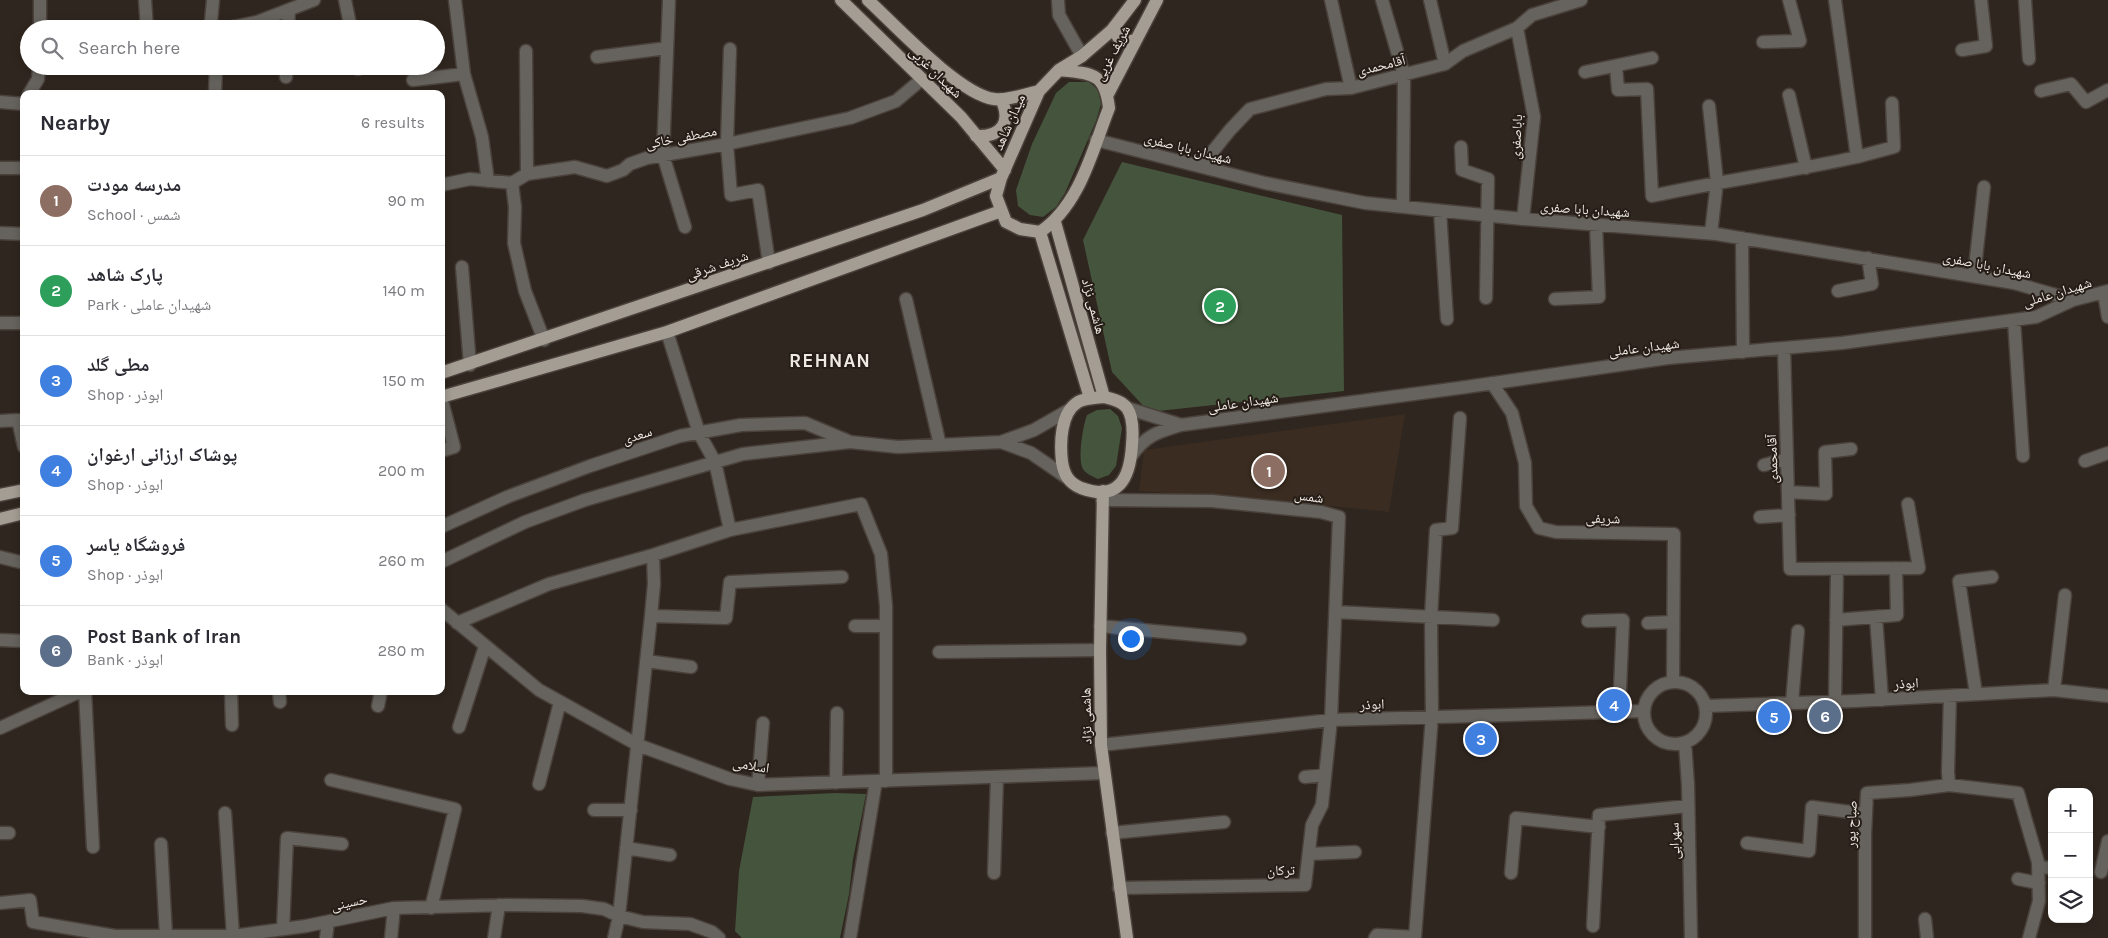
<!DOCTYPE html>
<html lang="en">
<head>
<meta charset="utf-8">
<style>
  :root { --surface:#fff; --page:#f7f7f7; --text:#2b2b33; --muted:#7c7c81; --line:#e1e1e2; --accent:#5d698e }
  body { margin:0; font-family:Karla,"Noto Naskh Arabic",sans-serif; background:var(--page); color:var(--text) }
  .controls { position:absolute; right:15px; bottom:15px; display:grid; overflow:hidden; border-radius:10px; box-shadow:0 2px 8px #0003 }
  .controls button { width:45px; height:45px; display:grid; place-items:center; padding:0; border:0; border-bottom:1px solid var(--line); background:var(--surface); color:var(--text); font:25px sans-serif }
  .you { position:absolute; left:1130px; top:638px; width:18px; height:18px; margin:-12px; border:4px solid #fff; border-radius:50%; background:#1a73e8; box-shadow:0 0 0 8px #1a73e833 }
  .badge { display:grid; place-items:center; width:32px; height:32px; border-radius:50%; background:var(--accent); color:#fff; font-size:16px; font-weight:700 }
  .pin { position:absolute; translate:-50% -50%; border:2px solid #fff; box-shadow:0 1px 5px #0006 }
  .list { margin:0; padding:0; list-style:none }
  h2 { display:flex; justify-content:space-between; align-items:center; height:65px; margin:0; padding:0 20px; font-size:21px }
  h2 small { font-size:16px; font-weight:400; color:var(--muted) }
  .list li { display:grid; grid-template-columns:32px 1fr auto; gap:15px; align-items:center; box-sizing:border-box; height:90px; padding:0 20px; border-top:1px solid var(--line) }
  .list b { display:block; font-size:19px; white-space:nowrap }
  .list p { margin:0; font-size:16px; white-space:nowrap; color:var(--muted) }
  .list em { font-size:16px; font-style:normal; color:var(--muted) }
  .icon { flex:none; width:28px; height:28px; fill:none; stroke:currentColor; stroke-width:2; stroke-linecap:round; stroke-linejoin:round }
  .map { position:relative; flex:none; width:2108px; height:938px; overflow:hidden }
  .search { position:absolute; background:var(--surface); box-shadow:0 2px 8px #0003; left:20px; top:20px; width:425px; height:55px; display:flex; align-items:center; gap:12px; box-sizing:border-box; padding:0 18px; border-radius:28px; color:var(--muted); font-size:19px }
  .panel { position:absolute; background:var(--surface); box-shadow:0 2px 8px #0003; left:20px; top:90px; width:425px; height:605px; border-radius:10px }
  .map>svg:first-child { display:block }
  .built { fill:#3a2c20 }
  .green { fill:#45543c }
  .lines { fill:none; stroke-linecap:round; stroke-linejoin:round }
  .minor-casing { stroke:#4a413b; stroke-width:15 }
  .major-casing { stroke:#4a413b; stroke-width:15 }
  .minor { stroke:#66635e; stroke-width:12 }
  .major { stroke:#a49d93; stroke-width:12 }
  .labels { text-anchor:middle; stroke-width:4; stroke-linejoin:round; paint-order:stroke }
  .street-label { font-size:14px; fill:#efe9e4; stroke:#251d16 }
  .district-label { font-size:19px; font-weight:bold; letter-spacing:1px; fill:#efe9e4; stroke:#251d16 }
</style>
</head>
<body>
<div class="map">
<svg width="2108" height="938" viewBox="0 0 2108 938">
  <rect width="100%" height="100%" fill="#2f261f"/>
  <path class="built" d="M 1405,414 L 1389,512 L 1332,506 L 1139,491 L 1144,450 Z"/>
  <path class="green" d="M 1069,82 L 1089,82 L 1098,90 L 1101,104 L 1096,121 L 1065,193 L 1056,207 L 1043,217 L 1030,215 L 1018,206 L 1016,190 L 1032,144 L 1056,93 Z
    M 1122,162 L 1342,215 L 1344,391 L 1149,412 L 1112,372 L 1083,240 Z
    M 1110,409 L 1118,416 L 1122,428 L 1116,466 L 1109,475 L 1098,479 C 1092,476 1085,474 1082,467 C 1078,455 1083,426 1087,415 L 1097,410 Z
    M 835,793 L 866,794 L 853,859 L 849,894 L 840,938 L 742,938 L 735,931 L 739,871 L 753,797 Z"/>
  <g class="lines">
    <g class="minor-casing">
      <path id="minor" d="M 145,0 L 147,29
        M 213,0 L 211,22 L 213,29
        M 345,0 L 351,29
        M 455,0 L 464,74 L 482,137 L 488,181
        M 1058,0 L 1059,15 L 1082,56
        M 1331,0 L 1351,88
        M 1382,0 L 1404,75 L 1403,206
        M 1430,0 L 1445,64
        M 2025,0 L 2029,59
        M 669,1 L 663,155 L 685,227
        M 1517,28 L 1534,117 L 1523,219
        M 40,29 L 40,0
        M 223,29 L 257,22 L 314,0
        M 288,29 L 289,10
        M 1763,42 L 1800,41 L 1789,0
        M 730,49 L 727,144 L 731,195 L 758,190 L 769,263
        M 1962,50 L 1986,46 L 1981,0
        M 526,51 L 527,174
        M 597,57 L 667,48
        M 358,66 L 358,69
        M 1616,66 L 1618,90 L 1647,89 L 1652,196 C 1720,181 1789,172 1857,157 L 1835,0
        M 1585,72 L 1652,58
        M 286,77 L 286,66
        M 413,80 L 464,74
        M 2041,91 L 2071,84 L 2086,102 L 2108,90
        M 29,94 L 38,79 L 39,66
        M 215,94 L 216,66
        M 1789,95 L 1806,168
        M 0,102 L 24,104
        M 1709,106 L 1717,182 L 1711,233
        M 1096,140 L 1265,183 L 1365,203 L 1523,219 L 1716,234 L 2014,283 L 2073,300
        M 1461,147 L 1462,170 L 1488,179 L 1486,298
        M 1857,157 L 1894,147 L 1892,103
        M 1201,166 L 1230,130 L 1250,109 L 1326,89 L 1351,88 L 1445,64 L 1463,51 L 1517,28 L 1532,15 L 1581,0
        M 0,168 L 24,168
        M 512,183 L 515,207 L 514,243 L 525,291 L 544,340
        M 441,185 L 470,179 L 512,183 L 527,174 L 575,167 L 607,176 L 623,170 L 630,164 L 647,158 L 727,144 L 850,118 L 896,101 L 922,79
        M 1440,211 L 1447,319
        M 0,233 L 24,234
        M 1742,238 L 1743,352
        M 462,267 L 470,365
        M 1974,276 L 1984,187
        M 1838,291 L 1872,284 L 1868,258
        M 2104,293 L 2108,317
        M 906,299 L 940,445
        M 1555,299 L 1599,297 L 1596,225
        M 2014,320 L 2023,456
        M 0,323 L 24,323
        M 667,332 L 699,433 L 715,462 L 730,530
        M 1784,348 L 1790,569 L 1919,568 L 1908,504
        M 1492,383 L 1512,413 L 1525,463 L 1526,506 L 1539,528 L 1556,532 L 1674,534 L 1673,682
        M 1127,408 L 1181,425
        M 0,421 L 18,420 L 24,447
        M 1001,442 L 1031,453 L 1066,477
        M 441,451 L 454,447 L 441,397
        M 1132,455 C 1146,435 1158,432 1181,425 L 1459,388 L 1668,358 L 1842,343 L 2036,317 L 2073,300 L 2108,291
        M 2085,461 L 2108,453
        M 1764,465 L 1787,459
        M 1788,492 L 1826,494 L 1825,452 L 1851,449
        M 1102,500 L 1212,501 L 1321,512 L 1339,517 L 1331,720 L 1322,805 L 1312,825 L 1305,885 L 1119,888
        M 1760,517 L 1789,515
        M 441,527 L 507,497 L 590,466 L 680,436 L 741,425 L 805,423 L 848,441
        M 0,557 L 24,563
        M 441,562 L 525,522 L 585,500 L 743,454 L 850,442 L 898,447 L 1001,442 L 1034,430 L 1069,410
        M 441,609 L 539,690 L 638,745 L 730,779 L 758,785 L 1104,773
        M 1336,612 L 1493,620
        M 651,616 L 726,618 L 730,582 L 842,577
        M 1876,617 L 1882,700
        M 1836,620 L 1897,615 L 1896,568
        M 1588,621 L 1623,620 L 1619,712
        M 457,623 L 549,584 L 653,555 L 730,530 L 861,504 L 881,554 L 886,606 L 886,781
        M 1648,623 L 1673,622
        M 855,626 L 886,626
        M 1100,626 L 1240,639
        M 0,640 L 24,641
        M 939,652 L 1100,650
        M 646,661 L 691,667
        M1644 713a31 31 0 1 1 62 0a31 31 0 1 1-62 0Z
        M 2054,690 L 2065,595
        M 85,691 L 93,847
        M 231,691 L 232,725
        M 279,691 L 280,702
        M 1976,694 L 1959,581 L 1992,577
        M 1835,702 L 1837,569
        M 1792,703 L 1798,631
        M 378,706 L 381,691
        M 1706,706 L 1855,701 L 2054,690 L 2108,696
        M 459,727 L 485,646
        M 0,728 L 81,691
        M 1685,743 L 1688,785 L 1691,938
        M 1101,745 L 1331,720 L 1644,711
        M 1305,777 L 1325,775
        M 331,780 L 455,809 L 431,908
        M 836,783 L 837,713
        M 539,784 L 560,702
        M 758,785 L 763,723
        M 1949,785 L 1948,772 L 1950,696
        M 594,810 L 631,810
        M 225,813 L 233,936
        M 0,833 L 9,833
        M 1112,833 L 1224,822
        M 1747,843 L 1809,851 L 1812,807 L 1866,814
        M 161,844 L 166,936
        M 626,848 L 670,855
        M 1309,854 L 1355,852
        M 2038,867 L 2052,868
        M 2101,872 L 2108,841
        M 994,873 L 997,777
        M 1511,873 L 1516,818 L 1599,827
        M 2018,879 L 2039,883
        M 0,903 L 30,900 L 33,922 L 115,936 L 233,936 L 306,926 L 394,908 L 509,905 L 582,906 L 604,909 L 619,916 L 643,922 L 690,924 L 712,932 L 719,938
        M 1925,919 L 1927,938
        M 1593,926 L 1599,815 L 1688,806
        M 283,929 L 287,838 L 342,844
        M 326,938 L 328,922
        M 391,938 L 394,908
        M 494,938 L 499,905
        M 614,938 L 619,916 L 651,616 L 654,584 L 653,555
        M 850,938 L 876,781
        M 1375,938 L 1377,935 L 1415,937 L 1432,716 L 1431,617 L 1436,530 L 1452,528 L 1460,418
        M 1865,938 L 1865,834 L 1867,793 L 1910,790 L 1949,785 L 2018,793 L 2038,862 L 2039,901 L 2029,938"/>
    </g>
    <g class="major-casing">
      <path id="major" d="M 841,0 L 961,117 L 1005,170
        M 868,0 C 896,26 959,94 994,99 C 1005,101 1027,94 1039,91
        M 1114,27 L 1118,37 L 1126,42 L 1136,40
        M 1059,70 C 1090,74 1105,71 1109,108 C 1092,151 1080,205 1040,232 L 1020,229 L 1006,222 L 996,196 L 1001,178 L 1039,91 L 1059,70 L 1082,56 L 1112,30 L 1135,0
        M 1108,94 L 1157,0
        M 976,136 C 1002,137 1012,122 1001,99
        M 1055,222 L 1104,397
        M 1040,232 L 1090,398
        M 441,373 L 923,210 L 1001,178
        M 441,397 L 667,332 L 1001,211
        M 1104,397 C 1112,399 1122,401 1127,408 C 1134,418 1133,434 1132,445 C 1130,478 1119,502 1081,488 C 1069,483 1064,475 1062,462 C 1060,444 1060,413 1078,402 C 1085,398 1095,398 1104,397 Z
        M 1103,491 L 1100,650 L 1101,745 L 1127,938
        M 0,495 L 24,490
        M 0,519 L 24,513"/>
    </g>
    <use href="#minor" class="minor"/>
    <use href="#major" class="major"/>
  </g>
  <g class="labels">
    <g class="street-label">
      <text transform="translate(1112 53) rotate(-62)" y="5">شریف غربی</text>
      <text transform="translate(1381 65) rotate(-14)" y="5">آقامحمدی</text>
      <text transform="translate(936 72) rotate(44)" y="5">شهیدان غربی</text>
      <text transform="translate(1009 122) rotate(-66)" y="5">میدان شاهد</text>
      <text transform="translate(681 137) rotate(-11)" y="5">مصطفی خاکی</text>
      <text transform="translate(1516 137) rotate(-87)" y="5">باباصفری</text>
      <text transform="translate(1188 148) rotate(14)" y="5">شهیدان بابا صفری</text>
      <text transform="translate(1585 209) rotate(4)" y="5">شهیدان بابا صفری</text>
      <text transform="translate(717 265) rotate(-19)" y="5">شریف شرقی</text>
      <text transform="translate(1987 265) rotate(11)" y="5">شهیدان بابا صفری</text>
      <text transform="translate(2057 292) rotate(-17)" y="5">شهیدان عاملی</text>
      <text transform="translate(1094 306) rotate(75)" y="5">هاشمی نژاد</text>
      <text transform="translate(1644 347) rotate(-7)" y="5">شهیدان عاملی</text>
      <text transform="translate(1243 402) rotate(-8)" y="5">شهیدان عاملی</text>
      <text transform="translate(637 435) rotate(-18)" y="5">سعدی</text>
      <text transform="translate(1772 459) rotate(-92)" y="5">آقامحمدی</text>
      <text transform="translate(1309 496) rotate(8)" y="5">شمس</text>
      <text transform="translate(1603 518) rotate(1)" y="5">شریفی</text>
      <text transform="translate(1906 683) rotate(-3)" y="5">ابوذر</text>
      <text transform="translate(1372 704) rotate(-2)" y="5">ابوذر</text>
      <text transform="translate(1086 716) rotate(-91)" y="5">هاشمی نژاد</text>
      <text transform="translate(751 765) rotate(9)" y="5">اسلامی</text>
      <text transform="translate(1851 824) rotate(-88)" y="5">صباح پور</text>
      <text transform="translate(1674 841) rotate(-91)" y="5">سهرابی</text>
      <text transform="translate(1281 870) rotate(-1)" y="5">ترکان</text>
      <text transform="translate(349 902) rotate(-12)" y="5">حسینی</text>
    </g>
    <g class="district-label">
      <text x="830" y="367">REHNAN</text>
    </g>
  </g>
</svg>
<div class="controls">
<button>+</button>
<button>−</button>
<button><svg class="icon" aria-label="layers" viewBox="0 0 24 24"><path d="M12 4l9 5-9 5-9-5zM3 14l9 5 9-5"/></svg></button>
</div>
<div class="you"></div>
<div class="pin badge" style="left:1269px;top:471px;background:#8d6e63">1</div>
<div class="pin badge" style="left:1220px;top:306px;background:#2e9e5b">2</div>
<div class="pin badge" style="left:1481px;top:739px;background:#3f7fe0">3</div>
<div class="pin badge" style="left:1614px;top:705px;background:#3f7fe0">4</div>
<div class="pin badge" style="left:1774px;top:717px;background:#3f7fe0">5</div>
<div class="pin badge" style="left:1825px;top:716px;background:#5c6f8a">6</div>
<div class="search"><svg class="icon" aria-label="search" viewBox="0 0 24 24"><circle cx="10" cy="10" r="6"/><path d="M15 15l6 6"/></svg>Search here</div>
<section class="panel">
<h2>Nearby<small>6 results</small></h2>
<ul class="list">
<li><span class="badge" style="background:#8d6e63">1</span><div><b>مدرسه مودت</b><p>School · شمس</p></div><em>90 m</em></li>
<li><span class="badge" style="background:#2e9e5b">2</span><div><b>پارک شاهد</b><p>Park · شهیدان عاملی</p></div><em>140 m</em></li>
<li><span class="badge" style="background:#3f7fe0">3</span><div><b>مطی گلد</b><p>Shop · ابوذر</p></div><em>150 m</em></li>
<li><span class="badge" style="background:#3f7fe0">4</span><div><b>پوشاک ارزانی ارغوان</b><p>Shop · ابوذر</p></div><em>200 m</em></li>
<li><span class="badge" style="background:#3f7fe0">5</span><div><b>فروشگاه یاسر</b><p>Shop · ابوذر</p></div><em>260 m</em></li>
<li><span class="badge" style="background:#5c6f8a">6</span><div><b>Post Bank of Iran</b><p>Bank · ابوذر</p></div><em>280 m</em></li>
</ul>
</section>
</div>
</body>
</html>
